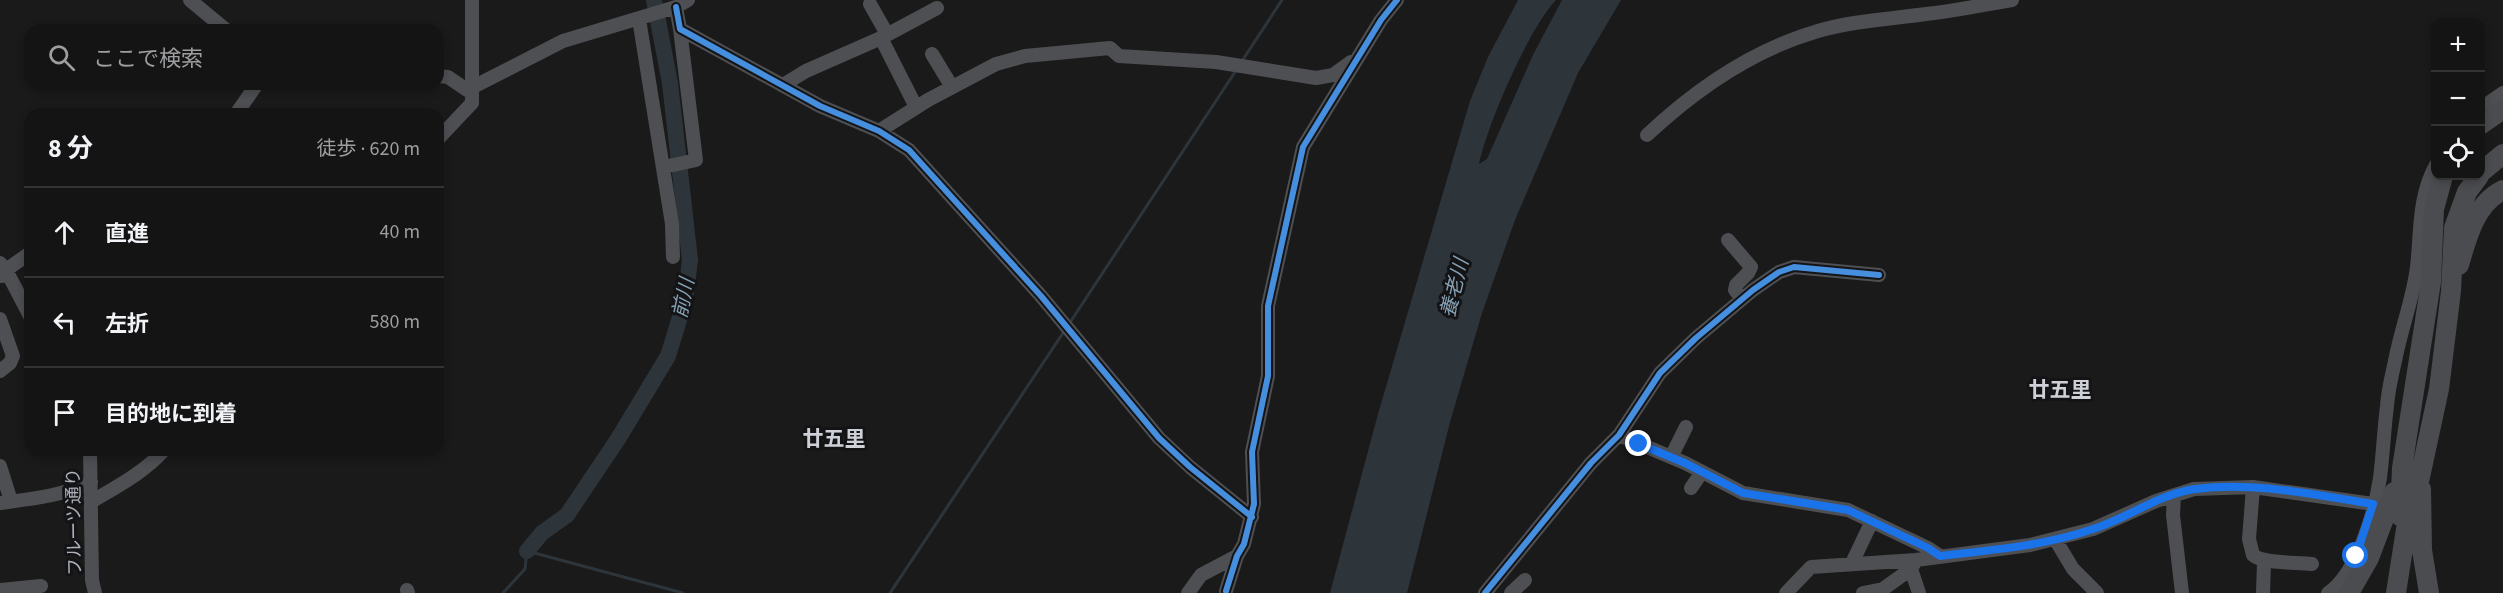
<!DOCTYPE html>
<html lang="ja">
<head>
<meta charset="utf-8">
<style>
  :root { --surface:#141414; --page:#1d1d1d; --text:#f1f3f6; --muted:#9d9ea0; --line:#333334 }
  body { margin:0; font-family:"Source Sans 3","Noto Sans JP",sans-serif; background:var(--page); color:var(--text) }
  .controls { position:absolute; right:18px; top:18px; display:grid; overflow:hidden; border-radius:12px; box-shadow:0 3px 9px #0003 }
  .controls button { width:54px; height:54px; display:grid; place-items:center; padding:0; border:0; border-bottom:2px solid var(--line); background:var(--surface); color:var(--text); font:30px sans-serif }
  .stop { position:absolute; width:18px; height:18px; margin:-14px; border:4px solid #1a73e8; border-radius:50%; background:#fff }
  .stop.end { background:#1a73e8; border-color:#fff; box-shadow:0 2px 6px #0008 }
  .list { margin:0; padding:0; list-style:none }
  h2 { display:flex; justify-content:space-between; align-items:center; height:78px; margin:0; padding:0 24px; font-size:26px }
  h2 small { font-size:20px; font-weight:400; color:var(--muted) }
  .list li { display:grid; grid-template-columns:39px 1fr auto; gap:18px; align-items:center; box-sizing:border-box; height:90px; padding:0 24px; border-top:2px solid var(--line) }
  .list b { display:block; font-size:22px; white-space:nowrap }
  .list em { font-size:20px; font-style:normal; color:var(--muted) }
  .icon { flex:none; width:33px; height:33px; fill:none; stroke:currentColor; stroke-width:2; stroke-linecap:round; stroke-linejoin:round }
  .map { position:relative; flex:none; width:2503px; height:593px; overflow:hidden }
  .search { position:absolute; background:var(--surface); box-shadow:0 3px 9px #0003; left:24px; top:24px; width:420px; height:66px; display:flex; align-items:center; gap:15px; box-sizing:border-box; padding:0 21px; border-radius:18px; color:var(--muted); font-size:22px }
  .panel { position:absolute; background:var(--surface); box-shadow:0 3px 9px #0003; left:24px; top:108px; width:420px; height:348px; border-radius:18px }
  .map>svg:first-child { display:block }
  .water { fill:#2d353b }
  .lines { fill:none; stroke-linecap:round; stroke-linejoin:round }
  .stream { stroke:#2d353b; stroke-width:3 }
  .river { stroke:#2d353b; stroke-width:16 }
  .minor { stroke:#4e4f53; stroke-width:14 }
  .highway { stroke:#4b4c4f; stroke-width:20 }
  .cycleway-casing { stroke:#141416; stroke-width:10 }
  .cycleway { stroke:#468fdf; stroke-width:6 }
  .route { stroke:#1a73e8; stroke-width:8 }
  .labels { text-anchor:middle; stroke-width:6; stroke-linejoin:round; paint-order:stroke }
  .street-label { font-size:18px; fill:#acb1ba; stroke:#141416 }
  .water-label { font-size:20px; font-style:italic; fill:#85a0b3; stroke:#141416 }
  .quarter-label { font-size:21px; font-weight:bold; fill:#cdd0d6; stroke:#141416 }
</style>
</head>
<body>
<div class="map">
<svg width="2503" height="593" viewBox="0 0 2503 593">
  <rect width="100%" height="100%" fill="#1a1a1a"/>
  <path class="water" d="M 1518,0 L 1556,0 C 1529,28 1487,125 1479,164 L 1487,159 L 1533,55 L 1562,0 L 1621,0 L 1578,73 L 1515,220 L 1482,313 L 1450,422 L 1407,593 L 1330,593 L 1378,414 L 1470,101 L 1488,57 Z"/>
  <g class="lines">
    <path class="stream" d="M 1242,61 L 1282,0
      M 1069,324 L 1237,69
      M 503,593 L 525,569 L 527,551 L 683,593
      M 890,593 L 1065,330"/>
    <path class="river" d="M 527,551 L 542,533 L 567,515 L 618,439 L 668,356 L 685,301 L 690,260 L 670,83 L 654,0"/>
    <path class="minor" d="M 190,0 L 226,30
      M 870,4 L 887,34
      M 676,7 L 680,29 L 820,106 L 879,131 L 909,150 L 1041,296 L 1159,438 L 1190,467 L 1252,517
      M 639,19 L 672,224 L 673,257
      M 881,38 L 916,107
      M 932,54 L 952,87
      M 438,76 L 448,77 L 467,90 L 563,41 L 676,7 L 688,0
      M 783,85 L 806,71 L 881,38 L 937,8
      M 2480,109 L 2503,93
      M 236,114 L 257,84
      M 879,131 L 928,100 L 996,64 L 1025,56 L 1110,48 L 1119,56 L 1216,62 L 1316,78 L 1333,75 L 1351,62
      M 1647,135 C 1696,89 1752,50 1818,31 C 1852,21 1890,19 1926,14 C 1955,11 1983,5 2012,0
      M 438,139 L 472,103 L 472,0
      M 664,167 L 696,160 L 680,29
      M 1728,240 L 1751,267 L 1748,273 L 1736,285 L 1735,290 L 1742,299
      M 0,263 L 6,270 L 30,316
      M 2,276 L 6,270 L 30,253
      M 0,319 L 13,356 L 10,363 L 0,371
      M 1619,435 L 1685,463 L 1743,493 L 1848,510 L 1928,548 L 1940,556
      M 90,450 L 92,580 L 95,593
      M 1671,457 L 1686,427
      M 0,466 L 11,501
      M 2253,487 L 2249,539 L 2253,555 C 2263,564 2296,562 2312,564
      M 1691,488 L 1702,472
      M 2174,496 L 2173,515 L 2182,593
      M 91,502 C 116,487 145,472 164,450
      M 0,503 C 30,499 63,496 91,482
      M 2055,539 L 2073,569 L 2097,593
      M 1852,563 L 1872,521
      M 0,590 L 41,586
      M 407,590 L 408,593
      M 1226,591 L 1237,556 L 1244,544 L 1254,504 L 1252,452 L 1268,376 L 1268,306 L 1303,147 L 1381,20 L 1397,0
      M 1188,593 L 1201,575 L 1237,556
      M 1485,593 L 1591,463 L 1619,435 L 1660,373 L 1696,338 L 1753,290 L 1779,272 L 1794,267 L 1879,275
      M 1511,593 L 1525,580
      M 1786,593 L 1811,567 L 1916,560
      M 1863,593 L 1883,589 L 1911,569
      M 1919,593 L 1911,569 L 1916,560 L 2030,545 L 2093,529 L 2156,501 L 2194,489 L 2253,487 L 2373,504
      M 2263,593 L 2264,562
      M 2328,593 C 2357,574 2375,511 2380,478 C 2383,454 2384,430 2387,406 C 2388,390 2392,375 2395,361 C 2401,329 2413,299 2417,267 C 2421,232 2418,197 2436,165"/>
    <path class="highway" d="M 2480,125 L 2503,109
      M 2480,173 L 2503,154
      M 2459,265 C 2467,237 2475,204 2503,190
      M 2421,489 L 2422,550 L 2429,593
      M 2400,516 L 2402,468 L 2431,282 L 2434,209 L 2443,176
      M 2349,593 L 2369,558 L 2394,492
      M 2396,593 L 2409,510 L 2420,477 L 2439,389 L 2451,291 L 2454,228 L 2467,192 L 2479,176"/>
    <g class="cycleway-casing">
      <path id="cycleway" d="M 676,7 L 680,29 L 820,106 L 879,131 L 909,150 L 1041,296 L 1159,438 L 1190,467 L 1252,517
        M 1226,591 L 1237,556 L 1244,544 L 1254,504 L 1252,452 L 1268,376 L 1268,306 L 1303,147 L 1381,20 L 1397,0
        M 1485,593 L 1591,463 L 1619,435 L 1660,373 L 1696,338 L 1753,290 L 1779,272 L 1794,267 L 1879,275"/>
    </g>
    <use href="#cycleway" class="cycleway"/>
  </g>
  <g class="lines">
    <path class="route" d="M 1639,444 L 1685,463 L 1743,493 L 1848,510 L 1928,548 L 1940,556 C 1991,550 2044,546 2093,529 C 2128,518 2159,494 2195,489 C 2254,481 2315,495 2373,504 L 2356,556"/>
  </g>
  <g class="labels">
    <g class="street-label">
      <text transform="translate(74 522) rotate(-91)" y="6">フルーツ通り</text>
    </g>
    <g class="water-label">
      <text transform="translate(1454 288) rotate(-76)" y="7">養老川</text>
      <text transform="translate(683 298) rotate(-78)" y="7">前川</text>
    </g>
    <g class="quarter-label">
      <text x="2060" y="397">廿五里</text>
      <text x="834" y="446">廿五里</text>
    </g>
  </g>
</svg>
<div class="controls">
<button>+</button>
<button>−</button>
<button><svg class="icon" aria-label="locate" viewBox="0 0 24 24"><circle cx="12" cy="12" r="6"/><path d="M12 2v4M12 18v4M2 12h4M18 12h4"/></svg></button>
</div>
<div class="stop" style="left:2356px;top:556px"></div>
<div class="stop end" style="left:1639px;top:444px"></div>
<div class="search"><svg class="icon" aria-label="search" viewBox="0 0 24 24"><circle cx="10" cy="10" r="6"/><path d="M15 15l6 6"/></svg>ここで検索</div>
<section class="panel">
<h2>8 分<small>徒歩 · 620 m</small></h2>
<ul class="list">
<li><svg class="icon" aria-label="ahead" viewBox="0 0 24 24"><path d="M12 20V5M6 11l6-6 6 6"/></svg><div><b>直進</b></div><em>40 m</em></li>
<li><svg class="icon" aria-label="left" viewBox="0 0 24 24"><path d="M17 20v-9H6M10 6l-5 5 5 5"/></svg><div><b>左折</b></div><em>580 m</em></li>
<li><svg class="icon" aria-label="arrive" viewBox="0 0 24 24"><path d="M6 21V4h12l-3 4 3 4H6"/></svg><div><b>目的地に到着</b></div></li>
</ul>
</section>
</div>
</body>
</html>
